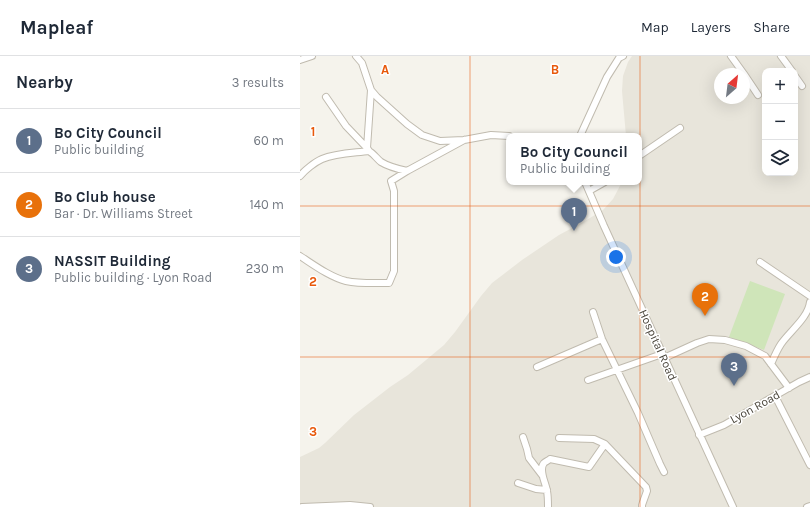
<!DOCTYPE html>
<html lang="en">
<head>
<meta charset="utf-8">
<style>
  :root { --surface:#fff; --page:#f6f6f7; --text:#1f2937; --muted:#747a83; --line:#e0e1e3; --accent:#111827 }
  body { margin:0; font-family:Karla,sans-serif; background:var(--page); color:var(--text) }
  .controls { position:absolute; right:12px; top:12px; display:grid; overflow:hidden; border-radius:8px; box-shadow:0 4px 16px #0002 }
  .controls button { width:36px; height:36px; display:grid; place-items:center; padding:0; border:0; border-bottom:1px solid var(--line); background:var(--surface); color:var(--text); font:20px sans-serif }
  .compass { position:absolute; left:414px; top:12px; width:36px; height:36px; border-radius:50%; background:var(--surface); box-shadow:0 4px 16px #0002; rotate:28deg }
  .you { position:absolute; left:316px; top:201px; width:14px; height:14px; margin:-10px; border:3px solid #fff; border-radius:50%; background:#1a73e8; box-shadow:0 0 0 6px #1a73e833 }
  .badge { display:grid; place-items:center; width:26px; height:26px; border-radius:50%; background:var(--accent); color:#fff; font-size:13px; font-weight:700 }
  .pin { position:absolute; translate:-50% -33px; filter:drop-shadow(0 1px 2px #0008) }
  .pin::after { content:''; position:absolute; top:21px; width:14px; height:12px; background:inherit; clip-path:polygon(0 0,100% 0,50% 100%) }
  .popup { position:absolute; left:206px; top:77px; width:136px; height:52px; box-sizing:border-box; display:grid; place-content:center; border-radius:8px; background:var(--surface); filter:drop-shadow(0 1px 3px #0005); font-size:13px; white-space:nowrap; color:var(--muted) }
  .popup b { font-size:15px; color:var(--text) }
  .popup::after { content:''; position:absolute; left:50%; top:100%; margin-left:-8px; border:8px solid transparent; border-top-color:var(--surface) }
  .list { margin:0; padding:0; list-style:none }
  h2 { display:flex; justify-content:space-between; align-items:center; height:52px; margin:0; padding:0 16px; font-size:17px }
  h2 small { font-size:13px; font-weight:400; color:var(--muted) }
  .list li { display:grid; grid-template-columns:26px 1fr auto; gap:12px; align-items:center; box-sizing:border-box; height:64px; padding:0 16px; border-top:1px solid var(--line) }
  .list b { display:block; font-size:15px; white-space:nowrap }
  .list p { margin:0; font-size:13px; white-space:nowrap; color:var(--muted) }
  .list em { font-size:13px; font-style:normal; color:var(--muted) }
  .icon { flex:none; width:22px; height:22px; fill:none; stroke:currentColor; stroke-width:2; stroke-linecap:round; stroke-linejoin:round }
  .map { position:relative; flex:none; width:510px; height:451px; overflow:hidden }
  header { display:flex; align-items:center; gap:24px; box-sizing:border-box; height:56px; padding:0 20px; background:var(--surface); border-bottom:1px solid var(--line) }
  header strong { font-size:19px }
  nav { display:flex; gap:22px; margin-inline-start:auto; font-size:14px }
  main { display:flex }
  aside { flex:1; background:var(--surface) }
  .map>svg:first-child { display:block }
  .residential { fill:#e8e5db; fill-rule:evenodd }
  .green { fill:#cfe5b9 }
  .lines { fill:none; stroke-linecap:round; stroke-linejoin:round }
  .minor-casing { stroke:#c0bbaf; stroke-width:8 }
  .minor { stroke:#fff; stroke-width:6 }
  .grid { fill:none; stroke:#e8590c; stroke-width:1; stroke-opacity:0.55 }
  .labels { text-anchor:middle; stroke-width:3; stroke-linejoin:round; paint-order:stroke }
  .street-label { font-size:12px; fill:#49443a; stroke:#fff }
  .grid-label { font-size:13px; text-anchor:middle; font-weight:bold; fill:#e8590c; stroke:#fff; stroke-width:3; stroke-linejoin:round; paint-order:stroke }
</style>
</head>
<body>
<header>
<strong>Mapleaf</strong>
<nav><a>Map</a><a>Layers</a><a>Share</a></nav>
</header>
<main>
<aside>
<h2>Nearby<small>3 results</small></h2>
<ul class="list">
<li><span class="badge" style="background:#5c6f8a">1</span><div><b>Bo City Council</b><p>Public building</p></div><em>60 m</em></li>
<li><span class="badge" style="background:#e8710a">2</span><div><b>Bo Club house</b><p>Bar · Dr. Williams Street</p></div><em>140 m</em></li>
<li><span class="badge" style="background:#5c6f8a">3</span><div><b>NASSIT Building</b><p>Public building · Lyon Road</p></div><em>230 m</em></li>
</ul>
</aside>
<div class="map">
<svg width="510" height="451" viewBox="0 0 510 451">
  <rect width="100%" height="100%" fill="#f5f3ec"/>
  <path class="residential" d="M 332,0 L 510,0 L 510,451 L 0,451 L 0,401 L 19,392 L 25,387 L 54,359 L 90,331 L 108,319 L 144,289 L 155,276 L 181,240 L 192,227 L 222,204 L 259,179 L 285,165 L 303,154 L 313,143 L 322,126 L 339,126 L 339,80 L 326,80 L 322,35 L 323,20 L 328,6 ZM 465,15 L 495,15 L 495,117 L 465,117 ZM 420,18 L 444,18 L 444,42 L 420,42 Z"/>
  <path class="green" d="M 450,225 L 485,238 L 464,294 L 429,281 Z"/>
  <g class="lines">
    <g class="minor-casing">
      <path id="minor" d="M 56,0 L 62,7 L 71,34 L 77,41 L 107,68 L 122,79 L 140,85 L 164,84 L 191,79 L 209,80
        M 431,0 L 444,18
        M 481,0 L 492,15
        M 0,4 L 12,0
        M 444,18 L 458,39
        M 495,20 L 502,30
        M 26,41 L 46,70 L 67,92 L 69,95 C 74,98 77,103 81,106 C 89,111 98,113 107,115
        M 280,80 L 307,21 L 319,2 L 323,0
        M 67,92 L 71,34
        M 339,100 L 380,72
        M 0,120 C 5,114 15,106 22,103 C 36,97 54,97 69,95
        M 285,126 L 304,170 L 433,451
        M 289,135 L 305,126
        M 0,200 C 14,209 30,221 46,225 C 60,228 75,227 89,227 L 94,215 L 94,135 L 91,125 L 107,115 L 164,84
        M 460,206 L 510,240
        M 293,256 L 302,283 L 338,357 L 360,408 L 364,416
        M 364,302 L 397,287 L 409,283 L 425,284 L 446,290 L 465,300 L 489,332
        M 471,308 C 474,301 477,294 481,288 C 490,275 508,262 510,246
        M 237,311 L 302,283
        M 288,324 L 362,298
        M 475,340 L 510,409
        M 399,379 L 424,369 L 499,326 L 510,321
        M 223,381 L 227,393 L 229,402 L 242,419
        M 259,382 L 294,383 L 305,388 L 346,431 L 347,435 L 342,449 L 342,451
        M 218,427 L 236,433 L 247,434
        M 2,451 L 50,449 L 70,451
        M 248,451 C 248,445 248,440 247,435 C 246,427 238,414 244,407 C 245,406 249,404 250,403 L 289,411 L 305,388
        M 507,451 L 510,450"/>
    </g>
    <use href="#minor" class="minor"/>
  </g>
  <path class="grid" d="M 170,0 L 170,451M 340,0 L 340,451M 0,150 L 510,150M 0,301 L 510,301"/>
  <g class="labels">
    <g class="street-label">
      <text transform="translate(358 289) rotate(66)" y="4">Hospital Road</text>
      <text transform="translate(455 351) rotate(-29)" y="4">Lyon Road</text>
    </g>
  </g>
  <g class="grid-label">
    <text x="85" y="18">A</text>
    <text x="255" y="18">B</text>
    <text x="13" y="80">1</text>
    <text x="13" y="230">2</text>
    <text x="13" y="380">3</text>
  </g>
</svg>
<div class="controls">
<button>+</button>
<button>−</button>
<button><svg class="icon" aria-label="layers" viewBox="0 0 24 24"><path d="M12 4l9 5-9 5-9-5zM3 14l9 5 9-5"/></svg></button>
</div>
<svg class="compass" viewBox="-18 -18 36 36"><path d="M0-13l5 13h-10z" fill="#e53935"/><path d="M0 13l5-13h-10z" fill="#747a83"/></svg>
<div class="you"></div>
<div class="pin badge" style="left:274px;top:175px;background:#5c6f8a">1</div>
<div class="popup"><b>Bo City Council</b>Public building</div>
<div class="pin badge" style="left:405px;top:260px;background:#e8710a">2</div>
<div class="pin badge" style="left:434px;top:330px;background:#5c6f8a">3</div>
</div>
</main>
</body>
</html>
